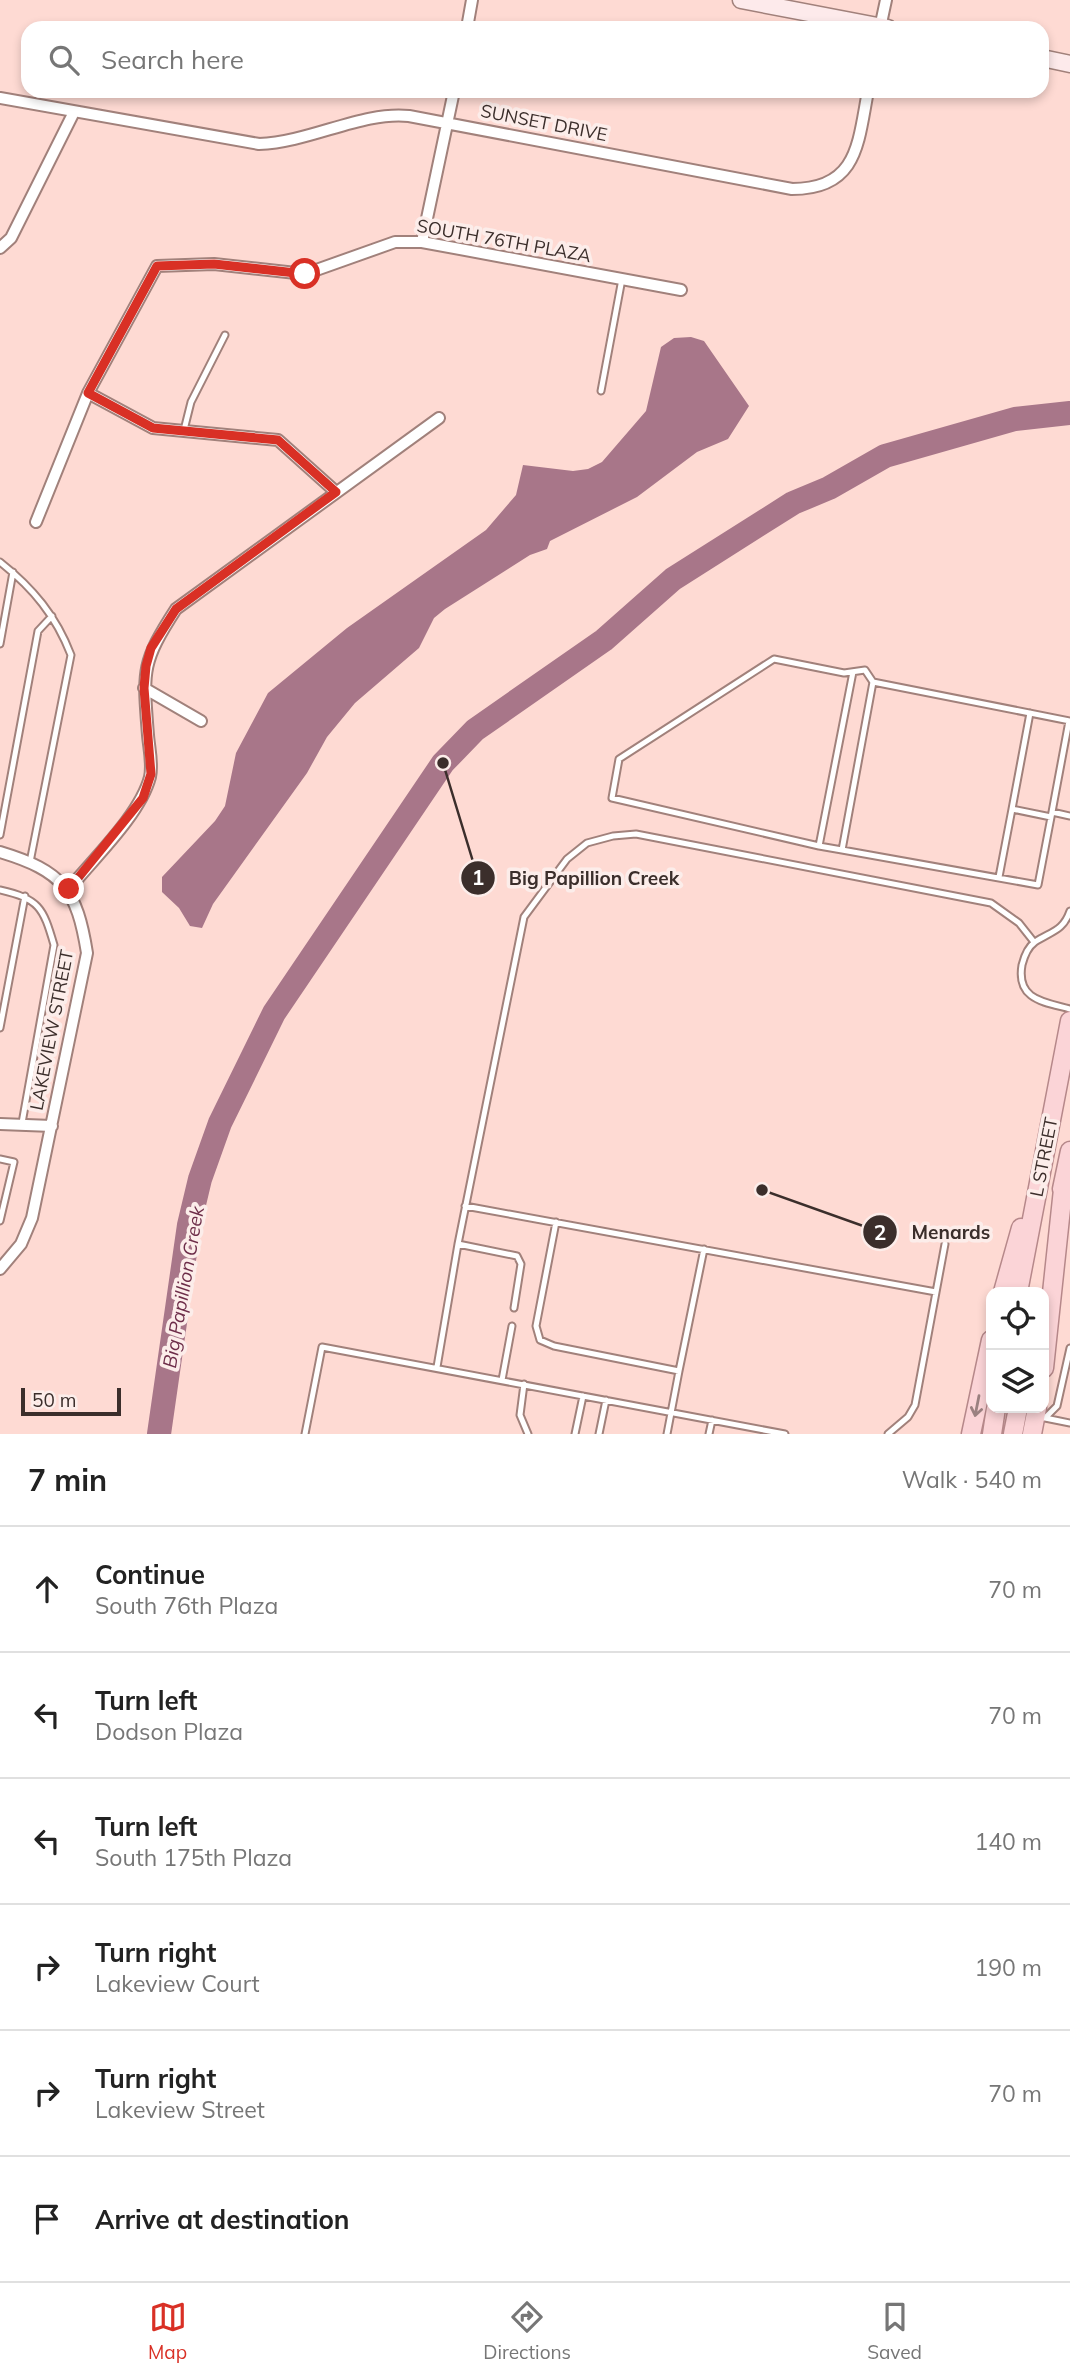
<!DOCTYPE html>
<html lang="en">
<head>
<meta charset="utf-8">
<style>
  :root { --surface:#fff; --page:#f6f6f6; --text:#222; --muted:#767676; --line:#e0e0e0; --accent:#d93025 }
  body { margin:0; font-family:Mulish,sans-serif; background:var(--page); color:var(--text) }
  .controls { position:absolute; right:21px; bottom:21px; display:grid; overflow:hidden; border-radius:14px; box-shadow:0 4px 10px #0003 }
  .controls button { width:63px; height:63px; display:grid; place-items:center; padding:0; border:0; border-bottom:2px solid var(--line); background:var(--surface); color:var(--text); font:35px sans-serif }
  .scale { position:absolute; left:21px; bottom:18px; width:100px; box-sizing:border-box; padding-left:7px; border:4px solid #3b2e2b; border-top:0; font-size:19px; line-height:24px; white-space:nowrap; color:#3b2e2b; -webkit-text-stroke:5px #fcedea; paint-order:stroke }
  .stop { position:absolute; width:21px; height:21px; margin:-16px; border:5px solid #d93025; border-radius:50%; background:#fff }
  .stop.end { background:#d93025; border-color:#fff; box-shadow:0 2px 7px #0008 }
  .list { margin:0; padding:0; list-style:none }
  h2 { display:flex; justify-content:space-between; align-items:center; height:91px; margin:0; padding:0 28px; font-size:30px }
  h2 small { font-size:23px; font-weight:400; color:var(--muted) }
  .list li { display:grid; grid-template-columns:46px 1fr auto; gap:21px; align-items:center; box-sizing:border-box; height:126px; padding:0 28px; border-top:2px solid var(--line) }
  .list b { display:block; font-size:26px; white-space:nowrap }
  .list p { margin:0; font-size:23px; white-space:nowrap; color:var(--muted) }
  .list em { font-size:23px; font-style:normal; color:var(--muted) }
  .icon { flex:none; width:38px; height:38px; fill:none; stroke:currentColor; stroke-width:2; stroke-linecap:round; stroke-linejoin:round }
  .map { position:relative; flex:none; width:1070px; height:1434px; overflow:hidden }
  .search { position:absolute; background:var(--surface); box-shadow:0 4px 10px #0003; left:21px; right:21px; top:21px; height:77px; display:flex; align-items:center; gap:18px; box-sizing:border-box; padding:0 24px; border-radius:21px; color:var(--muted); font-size:26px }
  .sheet { height:847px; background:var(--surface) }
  nav { display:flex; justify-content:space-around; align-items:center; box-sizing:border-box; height:98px; border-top:2px solid var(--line); background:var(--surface); font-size:19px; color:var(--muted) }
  nav a { display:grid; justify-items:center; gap:4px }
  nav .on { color:var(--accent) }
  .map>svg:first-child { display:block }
  .water { fill:#a87689 }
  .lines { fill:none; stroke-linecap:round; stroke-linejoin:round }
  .river { stroke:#a87689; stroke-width:24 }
  .lane-casing { stroke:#a1817b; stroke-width:9 }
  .street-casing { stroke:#a1817b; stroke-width:14 }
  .secondary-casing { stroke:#a1817b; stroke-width:19 }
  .primary-casing { stroke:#b6888a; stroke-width:21 }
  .lane { stroke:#fff; stroke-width:5 }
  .street { stroke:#fff; stroke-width:10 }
  .secondary { stroke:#fdeaeb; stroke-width:16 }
  .primary { stroke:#fbd4d7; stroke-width:18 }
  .oneway { stroke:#9b8181 }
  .route { stroke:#d93025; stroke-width:9 }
  .labels { text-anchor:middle; stroke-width:7; stroke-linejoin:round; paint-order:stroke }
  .street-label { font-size:18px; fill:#3b2e2b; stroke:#fcedea }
  .water-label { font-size:19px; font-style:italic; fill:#6d2d49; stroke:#fcedea }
  .leader { fill:none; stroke:#3b2e2b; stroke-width:2.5 }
  .callout-dot { fill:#3b2e2b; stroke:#fcedea; stroke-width:2.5 }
  .mark-label { font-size:21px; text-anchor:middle; font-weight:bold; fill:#fff }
  .callout-label { font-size:19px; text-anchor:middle; font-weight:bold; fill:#3b2e2b; stroke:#fcedea; stroke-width:7; stroke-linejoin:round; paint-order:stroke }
</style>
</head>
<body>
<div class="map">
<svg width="1070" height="1434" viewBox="0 0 1070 1434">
  <rect width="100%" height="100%" fill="#fedad3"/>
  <path class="water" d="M 691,337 L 704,341 L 749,406 L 728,439 L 697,452 L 637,497 L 550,541 L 547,549 L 530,555 L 445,609 L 434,618 L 419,648 L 355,703 L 327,737 L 307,773 L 213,904 L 202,928 L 190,926 L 179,908 L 162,892 L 162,877 L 215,821 L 225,806 L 236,753 L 268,693 L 347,628 L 486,530 L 516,495 L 523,465 L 573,471 L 588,469 L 602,462 L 646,411 L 661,347 L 674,338 Z"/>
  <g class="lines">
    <path class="river" d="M 159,1434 L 189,1225 L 200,1179 L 220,1123 L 274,1013 L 443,763 L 475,730 L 604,640 L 673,579 L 793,503 L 829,488 L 885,456 L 1015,419 L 1070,413"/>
    <g class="lane-casing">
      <path id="lane" d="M 601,391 L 622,279
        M 184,430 L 191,402 L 225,335
        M 0,562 C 33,588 56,616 71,655 L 30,862
        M 0,644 L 13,572
        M 853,672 L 819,846 L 612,798 L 619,759 L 774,659 L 844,673 L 865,670 L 873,682
        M 1070,721 L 873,682 L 842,850 L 1038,885 L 1052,812 L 1070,816
        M 1012,809 L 1030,713
        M 1052,812 L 1069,721
        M 0,835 L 38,631 L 52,616
        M 819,846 L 842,850
        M 999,877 L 1012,809 L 1051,817
        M 0,890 C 39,899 43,907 54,945 L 22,1123
        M 1070,911 C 1063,931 1052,931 1035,942 C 1028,947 1024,957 1022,965 C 1016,1000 1044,1002 1070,1009
        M 0,1028 L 25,896
        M 0,1159 L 14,1162 L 0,1221
        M 465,1206 L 936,1292
        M 556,1222 L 536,1326 L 540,1340 L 554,1346 L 679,1371 L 667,1434
        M 458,1244 L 517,1256 L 521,1264 L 514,1308
        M 437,1367 L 458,1244 L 524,917 L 567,859 L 587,843 L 613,836 L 636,834 L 991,903 L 1019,923 L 1034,942
        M 679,1371 L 704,1249
        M 502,1380 L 512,1326
        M 524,1384 L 520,1415 L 528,1434
        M 1039,1418 L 1045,1418 L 1057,1406 L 1070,1348
        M 1045,1418 L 1070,1423
        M 305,1434 L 322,1347 L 785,1434
        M 575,1434 L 583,1396
        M 599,1434 L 606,1400
        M 709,1434 L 712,1420
        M 888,1434 L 908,1417 L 915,1405 L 945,1244"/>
    </g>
    <g class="street-casing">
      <path id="street" d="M 467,28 L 472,0
        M 880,28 L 886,0
        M 0,98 L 259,144 C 311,142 362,111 409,116 L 792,189 C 858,189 858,143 868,91
        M 422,242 L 454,91
        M 0,248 L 11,238 L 74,112
        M 88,393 L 153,428 L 278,440 L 336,492
        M 36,522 L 88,393 L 157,266 L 214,264 L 305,274 L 395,242 L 422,242 L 681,290
        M 144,688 L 201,721
        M 0,852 C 63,871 77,890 87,953 L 32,1218 L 21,1244 L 0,1269
        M 69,889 C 94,858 140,815 150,777 C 153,764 149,748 148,735 C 143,671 141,663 176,609 L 439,418
        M 0,1124 L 52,1126"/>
    </g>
    <g class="secondary-casing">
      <path id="secondary" d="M 741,0 L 888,28
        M 1042,58 L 1070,64"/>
    </g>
    <g class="primary-casing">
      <path id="primary" d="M 1062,1189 L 1070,1151
        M 1003,1292 L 1021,1228
        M 1018,1292 L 1070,1021
        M 1044,1368 L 1064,1180
        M 971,1434 L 991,1340
        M 992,1434 L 996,1408
        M 1013,1434 L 1018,1408
        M 1032,1434 L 1037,1408"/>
    </g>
    <use href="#lane" class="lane"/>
    <use href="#street" class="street"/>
    <use href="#secondary" class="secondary"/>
    <use href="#primary" class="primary"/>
  </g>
  <defs><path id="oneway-shaft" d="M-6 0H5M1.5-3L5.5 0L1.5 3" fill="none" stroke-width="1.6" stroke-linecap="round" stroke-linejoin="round" transform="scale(1.75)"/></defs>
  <use class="oneway" href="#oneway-shaft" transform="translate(977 1406) rotate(101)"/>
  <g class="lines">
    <path class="route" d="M 69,889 L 143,798 L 151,774 L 144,688 L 146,666 L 151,648 L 176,609 L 336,492 L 278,440 L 153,428 L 88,393 L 157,266 L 214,264 L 305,274"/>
  </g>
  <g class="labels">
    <g class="street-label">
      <text transform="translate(544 123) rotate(11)" y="6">SUNSET DRIVE</text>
      <text transform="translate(504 241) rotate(10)" y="6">SOUTH 76TH PLAZA</text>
      <text transform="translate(52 1030) rotate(-79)" y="6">LAKEVIEW STREET</text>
      <text transform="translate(1044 1157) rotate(-79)" y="6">L STREET</text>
    </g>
    <g class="water-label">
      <text transform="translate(183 1287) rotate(-80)" y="7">Big Papillion Creek</text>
    </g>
  </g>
  <path class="leader" d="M443 763L478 878M762 1190L880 1232"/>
  <g class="callout-dot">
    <circle cx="443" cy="763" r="7"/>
    <circle cx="762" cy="1190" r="7"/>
    <circle cx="478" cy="878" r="18"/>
    <circle cx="880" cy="1232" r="18"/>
  </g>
  <g class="mark-label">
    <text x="478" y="885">1</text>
    <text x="880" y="1240">2</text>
  </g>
  <g class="callout-label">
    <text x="594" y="885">Big Papillion Creek</text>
    <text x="951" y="1239">Menards</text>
  </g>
</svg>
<div class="controls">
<button><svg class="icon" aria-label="locate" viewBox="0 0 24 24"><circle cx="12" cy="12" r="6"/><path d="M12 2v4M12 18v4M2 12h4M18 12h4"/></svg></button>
<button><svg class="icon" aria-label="layers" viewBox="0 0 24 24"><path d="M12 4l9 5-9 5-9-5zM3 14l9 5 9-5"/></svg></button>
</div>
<div class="scale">50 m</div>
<div class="stop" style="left:305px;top:274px"></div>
<div class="stop end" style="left:69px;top:889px"></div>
<div class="search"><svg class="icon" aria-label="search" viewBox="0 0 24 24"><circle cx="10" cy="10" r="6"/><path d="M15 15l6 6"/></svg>Search here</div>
</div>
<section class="sheet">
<h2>7 min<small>Walk · 540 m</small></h2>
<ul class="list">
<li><svg class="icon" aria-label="ahead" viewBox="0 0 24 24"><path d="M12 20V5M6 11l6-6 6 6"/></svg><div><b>Continue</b><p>South 76th Plaza</p></div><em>70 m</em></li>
<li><svg class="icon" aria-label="left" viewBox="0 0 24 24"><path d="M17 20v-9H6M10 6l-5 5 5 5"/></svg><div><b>Turn left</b><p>Dodson Plaza</p></div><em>70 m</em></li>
<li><svg class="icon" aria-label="left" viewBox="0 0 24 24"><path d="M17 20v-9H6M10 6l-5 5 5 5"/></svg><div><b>Turn left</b><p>South 175th Plaza</p></div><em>140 m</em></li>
<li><svg class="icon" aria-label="right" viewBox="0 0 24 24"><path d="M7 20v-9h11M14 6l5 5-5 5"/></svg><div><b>Turn right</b><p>Lakeview Court</p></div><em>190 m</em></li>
<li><svg class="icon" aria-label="right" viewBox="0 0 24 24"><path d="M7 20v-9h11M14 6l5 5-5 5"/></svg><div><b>Turn right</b><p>Lakeview Street</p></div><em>70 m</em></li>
<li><svg class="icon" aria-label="arrive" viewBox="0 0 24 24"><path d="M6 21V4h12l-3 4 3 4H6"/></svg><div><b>Arrive at destination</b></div></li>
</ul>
</section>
<nav>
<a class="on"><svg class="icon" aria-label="map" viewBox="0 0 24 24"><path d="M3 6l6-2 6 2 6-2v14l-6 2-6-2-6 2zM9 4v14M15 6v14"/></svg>Map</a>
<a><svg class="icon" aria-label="directions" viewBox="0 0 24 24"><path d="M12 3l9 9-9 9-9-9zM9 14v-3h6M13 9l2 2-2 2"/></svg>Directions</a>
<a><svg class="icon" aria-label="saved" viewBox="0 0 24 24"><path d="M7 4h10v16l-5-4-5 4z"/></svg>Saved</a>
</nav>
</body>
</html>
